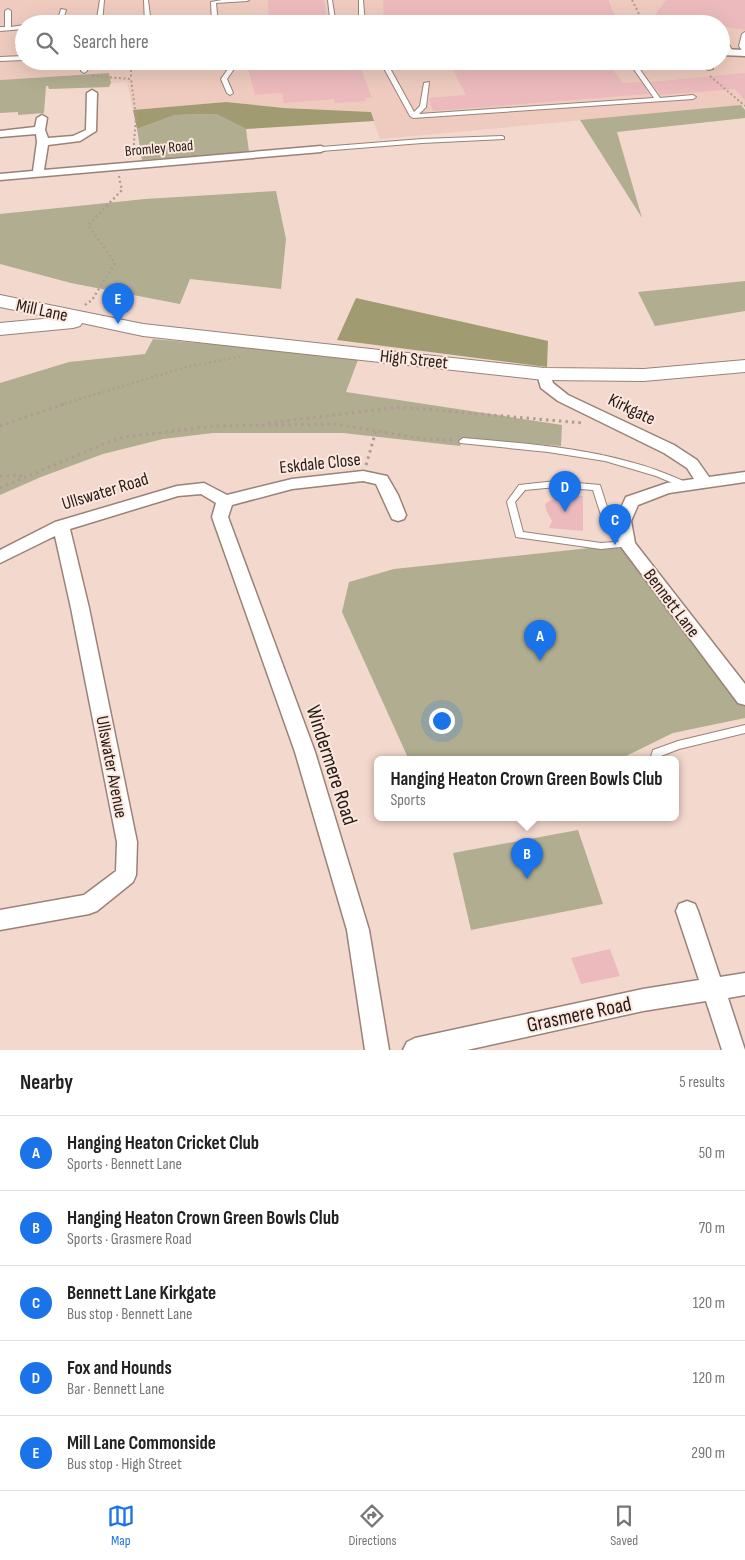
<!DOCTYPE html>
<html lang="en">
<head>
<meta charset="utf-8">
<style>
  :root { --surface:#fff; --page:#f6f6f6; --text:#222; --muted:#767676; --line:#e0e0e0; --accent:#1a73e8 }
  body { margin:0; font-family:"Sofia Sans Condensed",sans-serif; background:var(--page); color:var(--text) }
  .you { position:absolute; left:441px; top:720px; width:18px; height:18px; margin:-12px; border:4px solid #fff; border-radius:50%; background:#1a73e8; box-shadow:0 0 0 8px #1a73e833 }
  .badge { display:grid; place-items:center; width:32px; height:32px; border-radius:50%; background:var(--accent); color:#fff; font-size:16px; font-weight:700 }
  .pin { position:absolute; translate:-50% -41px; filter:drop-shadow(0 1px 2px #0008) }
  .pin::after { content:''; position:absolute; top:26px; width:18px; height:15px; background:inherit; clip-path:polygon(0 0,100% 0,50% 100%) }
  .popup { position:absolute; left:374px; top:756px; width:305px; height:65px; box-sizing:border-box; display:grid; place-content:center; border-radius:8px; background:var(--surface); filter:drop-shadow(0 1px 4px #0005); font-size:16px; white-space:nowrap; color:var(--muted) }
  .popup b { font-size:19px; color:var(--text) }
  .popup::after { content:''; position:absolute; left:50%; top:100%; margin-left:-10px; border:10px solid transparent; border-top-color:var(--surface) }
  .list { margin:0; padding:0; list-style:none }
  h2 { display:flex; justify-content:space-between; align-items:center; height:65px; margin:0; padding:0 20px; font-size:21px }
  h2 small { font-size:16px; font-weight:400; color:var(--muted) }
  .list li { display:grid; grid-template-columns:32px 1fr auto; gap:15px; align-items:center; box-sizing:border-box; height:75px; padding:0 20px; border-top:1px solid var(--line) }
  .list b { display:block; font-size:19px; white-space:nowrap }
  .list p { margin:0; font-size:16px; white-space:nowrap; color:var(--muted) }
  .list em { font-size:16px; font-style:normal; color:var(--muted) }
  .icon { flex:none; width:28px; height:28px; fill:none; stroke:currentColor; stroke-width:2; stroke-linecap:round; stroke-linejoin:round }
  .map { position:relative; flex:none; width:745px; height:1050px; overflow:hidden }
  .search { position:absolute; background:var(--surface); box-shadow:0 5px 20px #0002; left:15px; right:15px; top:15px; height:55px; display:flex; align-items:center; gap:12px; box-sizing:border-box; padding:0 18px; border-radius:28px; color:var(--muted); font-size:19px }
  .sheet { height:440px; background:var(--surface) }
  nav { display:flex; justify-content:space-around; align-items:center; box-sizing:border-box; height:70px; border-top:1px solid var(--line); background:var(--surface); font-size:14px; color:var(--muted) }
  nav a { display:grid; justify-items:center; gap:2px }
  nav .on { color:var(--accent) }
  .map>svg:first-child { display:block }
  .built { fill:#eecbbe; fill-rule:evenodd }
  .green { fill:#b1ad90 }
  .forest { fill:#a19b71 }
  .building { fill:#ecbabc }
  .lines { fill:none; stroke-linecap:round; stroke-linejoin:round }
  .lane-casing { stroke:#9a8278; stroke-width:2 }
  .street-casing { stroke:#9a8278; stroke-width:3 }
  .secondary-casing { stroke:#9a8278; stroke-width:2 }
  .path-far2 { stroke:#b19c93; stroke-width:2; stroke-dasharray:2 2.5; stroke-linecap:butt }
  .path-far1 { stroke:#b19c93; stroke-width:2.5; stroke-dasharray:2 3; stroke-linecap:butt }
  .path { stroke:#b19c93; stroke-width:3; stroke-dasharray:2.5 4; stroke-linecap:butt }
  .lane { fill:#fff; fill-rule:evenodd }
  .street { fill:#fff; fill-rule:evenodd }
  .secondary { fill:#fff; fill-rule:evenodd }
  .labels { text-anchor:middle; stroke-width:4; stroke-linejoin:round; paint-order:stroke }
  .far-street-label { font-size:15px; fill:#251b17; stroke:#fce7de }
  .street-label { font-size:18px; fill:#251b17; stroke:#fce7de }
  .near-street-label { font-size:21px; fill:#251b17; stroke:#fce7de }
</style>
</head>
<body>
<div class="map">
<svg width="745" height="1050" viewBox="0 0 745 1050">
  <rect width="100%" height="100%" fill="#f3d8cd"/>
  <path class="built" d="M 0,0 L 745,0 L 745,105 L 380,139 L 370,112 L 284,108 L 226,102 L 133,110 L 127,82 L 111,83 L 109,73 L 0,80 ZM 24,24 L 721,24 L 721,61 L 24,61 Z"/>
  <path class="green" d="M 109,73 L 111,83 L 109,87 L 49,89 L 48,86 L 46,86 L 44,113 L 18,115 L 18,112 L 0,113 L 0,80 Z
    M 741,105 L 745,110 L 745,118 L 617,132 L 642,218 L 580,120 Z
    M 216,114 L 246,129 L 249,152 L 142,160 L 137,129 L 175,115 Z
    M 276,191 L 286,239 L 281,289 L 190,279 L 180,304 L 71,283 L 0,264 L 0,214 L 145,199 Z
    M 745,281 L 745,311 L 655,326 L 638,292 Z
    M 153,339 L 359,357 L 346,392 L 562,425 L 561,446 L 462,438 L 460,446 L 343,433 L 213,433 L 163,439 L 103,454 L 41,477 L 0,495 L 0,383 L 69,362 L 145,354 Z
    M 627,544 L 745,698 L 745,718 L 673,733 L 622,758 L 611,760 L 409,760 L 342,612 L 349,582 L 394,569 Z
    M 578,830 L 603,904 L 471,930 L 453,853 Z"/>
  <path class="forest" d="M 226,102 L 284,108 L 371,112 L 374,121 L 246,129 L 216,114 L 175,115 L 137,129 L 133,110 Z
    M 356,298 L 548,341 L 547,367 L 337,340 Z"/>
  <path class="building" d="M 268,0 L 324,0 L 327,24 L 269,24 Z
    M 383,0 L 608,0 L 615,16 L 384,20 Z
    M 666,0 L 745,0 L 745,30 L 721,26 L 721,24 L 707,24 L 655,15 Z
    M 246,61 L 358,61 L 372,98 L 365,98 L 366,101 L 335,103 L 334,99 L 284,103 L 282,93 L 255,95 Z
    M 517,61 L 606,61 L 623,83 L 641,82 L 649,94 L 433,111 L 429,98 L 466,95 L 451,66 Z
    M 745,73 L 745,100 L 735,89 L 660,95 L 651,82 Z
    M 563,494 L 583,496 L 583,531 L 549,528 L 552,521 L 546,510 L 545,504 L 551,500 L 563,498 Z
    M 610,949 L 620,976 L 581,984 L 571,958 Z"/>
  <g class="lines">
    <g class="lane-casing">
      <path id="lane" d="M 100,0 L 104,0 L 102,24 L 96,24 Z
        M 144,0 L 148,0 L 151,24 L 145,24 Z
        M 222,0 L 249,0 L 247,1 L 216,3 L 218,24 L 212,24 L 211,2 Z
        M 328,0 L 332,0 L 335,19 L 330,18 Z
        M 359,0 L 363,0 L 365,24 L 359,24 Z
        M 8,9 L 11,11 L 11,27 L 24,25 L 24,29 L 0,31 L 0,27 L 5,27 L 5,11 Z
        M 61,9 L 66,10 L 62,22 L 76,24 L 57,24 Z
        M 605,21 L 606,22 L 603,24 L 514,24 L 516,22 Z
        M 745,32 L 745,53 L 743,52 L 739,46 L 742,34 Z
        M 721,35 L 725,37 L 733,52 L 732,53 L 727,52 L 721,40 Z
        M 18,42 L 24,42 L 24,46 L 16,45 L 16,43 Z
        M 24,56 L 24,60 L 0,61 L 0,57 Z
        M 85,61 L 91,61 L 87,71 L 84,73 L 81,71 Z
        M 226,61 L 232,61 L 234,69 L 227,79 L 233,93 L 230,95 L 227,93 L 221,79 L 228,69 Z
        M 380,61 L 386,61 L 414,112 L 420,106 L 424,83 L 429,82 L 426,107 L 419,114 L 654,98 L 628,61 L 634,61 L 660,98 L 693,95 L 696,97 L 693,99 L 413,118 L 410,116 Z
        M 699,61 L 705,61 L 713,69 L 708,70 Z
        M 502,136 L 504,137 L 504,139 L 422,143 L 321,151 L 318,149 L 321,147 L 422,139 Z
        M 463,438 C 520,443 579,447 634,463 C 653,468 670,475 688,483 L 689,485 L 688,487 L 682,487 L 656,476 L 605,461 L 548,452 L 460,443 L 459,441 Z
        M 556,481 L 600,485 L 608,510 L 626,511 L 630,514 L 626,517 L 601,515 L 593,490 L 556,487 L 525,490 L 515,502 L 523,532 L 601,543 L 627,541 L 631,544 L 630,546 L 601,549 L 516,537 L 507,502 L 508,500 L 519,485 Z
        M 745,725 L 745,733 L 679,749 L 661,756 L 660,760 L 650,760 L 653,750 L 678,741 Z"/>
    </g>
    <g class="street-casing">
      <path id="street" d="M 721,49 L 745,50 L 745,56 L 721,55 Z
        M 92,90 L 97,93 L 96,131 L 80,141 L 48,145 L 44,170 L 321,146 L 327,149 L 321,152 L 0,180 L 0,174 L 33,171 L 37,142 L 36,134 L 0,137 L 0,131 L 35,127 L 37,118 L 42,115 L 47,118 L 45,130 L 48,138 L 73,136 L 86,130 L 87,93 Z
        M 544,370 L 549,371 L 553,383 L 568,395 L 674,445 L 697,460 L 709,477 L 745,472 L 745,482 L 669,493 L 638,505 L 631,521 L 635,543 L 745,684 L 745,705 L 738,703 L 619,544 L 615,521 L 626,497 L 667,483 L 694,479 L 687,468 L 664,453 L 558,401 L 541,388 L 537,374 L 539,371 Z
        M 363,471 L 387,476 L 398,495 L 406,515 L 404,519 L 398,521 L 392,519 L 376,484 L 363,481 L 292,489 L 232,505 L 228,517 L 315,752 L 369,930 L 389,1050 L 365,1050 L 347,930 L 295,752 L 212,517 L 216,503 L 201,494 L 178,496 L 70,529 L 89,608 L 137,842 L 136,875 L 133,882 L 97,911 L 89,914 L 0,930 L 0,910 L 84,895 L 116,871 L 117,842 L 71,608 L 55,536 L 0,563 L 0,550 L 55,522 L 177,486 L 204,483 L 227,495 L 292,479 Z
        M 687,901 L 695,904 L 698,911 L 720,977 L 745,973 L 745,995 L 728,998 L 745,1050 L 722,1050 L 706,1001 L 643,1011 L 467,1050 L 403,1050 L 407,1042 L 415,1038 L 643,989 L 699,980 L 676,911 L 679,904 Z"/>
    </g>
    <g class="secondary-casing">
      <path id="secondary" d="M 0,295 L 143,324 L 544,368 L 644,369 L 745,360 L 745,372 L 644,381 L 544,380 L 143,336 L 82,323 L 80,326 L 73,328 L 0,335 L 0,323 L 54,318 L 0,307 Z"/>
    </g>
    <path class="path-far2" d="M 632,0 L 642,20 L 647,24
      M 131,61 L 131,79
      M 92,76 L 131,79 L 136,117 L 133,156
      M 710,76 L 745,106
      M 119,176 L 120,180"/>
    <path class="path-far1" d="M 85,305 L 92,300 L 115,263 L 88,225 L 122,190 L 119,178
      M 60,405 L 186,367 L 243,356"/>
    <path class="path" d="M 268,423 L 400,407 L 583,423
      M 0,426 L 64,404
      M 366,465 L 376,431
      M 0,476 L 19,475 L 23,477
      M 0,488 L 106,443 L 125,437 L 215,426 L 335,424 L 426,439 L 452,440"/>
    <use href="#lane" class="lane"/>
    <use href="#street" class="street"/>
    <use href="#secondary" class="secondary"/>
  </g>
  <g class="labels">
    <g class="far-street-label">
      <text transform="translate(159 148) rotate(-5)" y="5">Bromley Road</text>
    </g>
    <g class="street-label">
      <text transform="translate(42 310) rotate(12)" y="6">Mill Lane</text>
      <text transform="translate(414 359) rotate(6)" y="6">High Street</text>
      <text transform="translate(632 409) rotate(26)" y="6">Kirkgate</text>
      <text transform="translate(320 463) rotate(-6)" y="6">Eskdale Close</text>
      <text transform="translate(105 491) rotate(-17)" y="6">Ullswater Road</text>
      <text transform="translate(672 603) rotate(53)" y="6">Bennett Lane</text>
      <text transform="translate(112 767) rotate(79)" y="6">Ullswater Avenue</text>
    </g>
    <g class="near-street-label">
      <text transform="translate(332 765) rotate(72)" y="7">Windermere Road</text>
      <text transform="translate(579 1014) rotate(-12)" y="7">Grasmere Road</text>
    </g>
  </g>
</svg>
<div class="you"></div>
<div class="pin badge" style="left:540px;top:661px">A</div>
<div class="pin badge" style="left:527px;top:879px">B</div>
<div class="popup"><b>Hanging Heaton Crown Green Bowls Club</b>Sports</div>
<div class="pin badge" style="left:615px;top:545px">C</div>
<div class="pin badge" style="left:565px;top:512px">D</div>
<div class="pin badge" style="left:118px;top:324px">E</div>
<div class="search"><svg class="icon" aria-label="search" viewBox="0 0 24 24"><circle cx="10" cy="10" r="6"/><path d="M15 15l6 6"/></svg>Search here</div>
</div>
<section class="sheet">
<h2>Nearby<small>5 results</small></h2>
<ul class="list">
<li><span class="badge">A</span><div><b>Hanging Heaton Cricket Club</b><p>Sports · Bennett Lane</p></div><em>50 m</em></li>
<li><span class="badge">B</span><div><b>Hanging Heaton Crown Green Bowls Club</b><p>Sports · Grasmere Road</p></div><em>70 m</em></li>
<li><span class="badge">C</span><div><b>Bennett Lane Kirkgate</b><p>Bus stop · Bennett Lane</p></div><em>120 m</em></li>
<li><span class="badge">D</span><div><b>Fox and Hounds</b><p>Bar · Bennett Lane</p></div><em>120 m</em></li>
<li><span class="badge">E</span><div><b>Mill Lane Commonside</b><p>Bus stop · High Street</p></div><em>290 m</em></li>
</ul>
</section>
<nav>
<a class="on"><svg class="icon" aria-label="map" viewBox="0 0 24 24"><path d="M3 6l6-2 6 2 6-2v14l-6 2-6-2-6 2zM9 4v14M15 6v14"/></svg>Map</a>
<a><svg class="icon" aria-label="directions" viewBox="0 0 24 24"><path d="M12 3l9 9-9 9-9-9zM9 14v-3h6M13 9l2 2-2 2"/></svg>Directions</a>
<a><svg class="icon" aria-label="saved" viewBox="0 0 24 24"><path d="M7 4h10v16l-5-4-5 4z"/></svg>Saved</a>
</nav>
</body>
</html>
